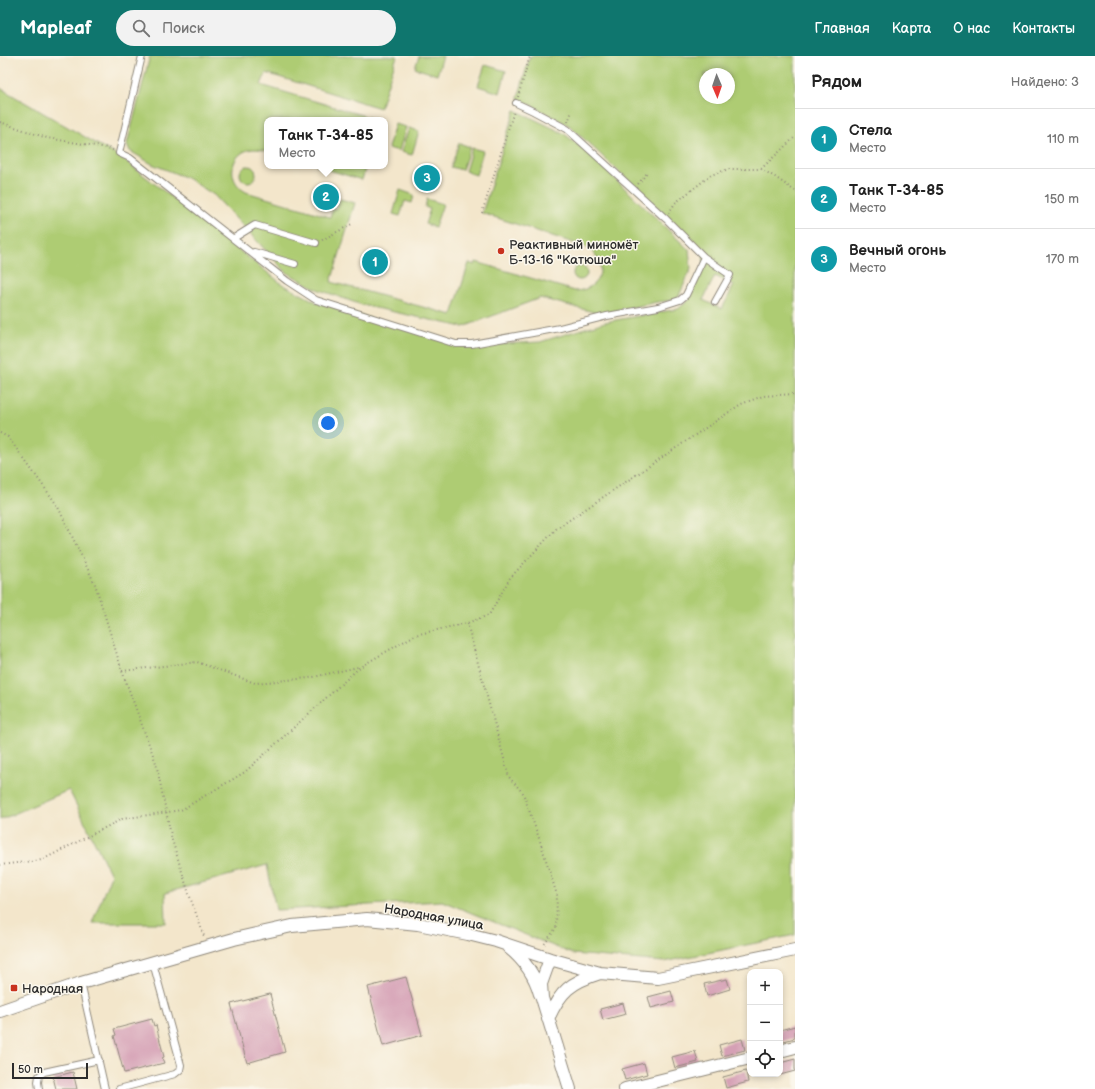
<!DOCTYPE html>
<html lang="ru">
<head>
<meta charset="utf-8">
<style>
  :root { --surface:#fff; --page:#f2f2f2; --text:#222; --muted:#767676; --line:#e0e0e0; --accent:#0f766e }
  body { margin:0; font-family:"Balsamiq Sans",sans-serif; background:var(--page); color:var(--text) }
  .controls { position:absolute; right:12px; bottom:12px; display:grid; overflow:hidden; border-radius:8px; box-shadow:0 2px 6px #0003 }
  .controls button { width:36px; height:36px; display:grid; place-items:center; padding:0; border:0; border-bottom:1px solid var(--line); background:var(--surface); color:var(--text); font:20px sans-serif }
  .compass { position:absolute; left:699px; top:12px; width:36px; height:36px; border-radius:50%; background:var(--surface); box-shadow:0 2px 6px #0003; rotate:178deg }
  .scale { position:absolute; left:12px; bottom:10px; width:76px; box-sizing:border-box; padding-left:4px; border:2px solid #2b2b2b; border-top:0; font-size:11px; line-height:14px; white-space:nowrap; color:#2b2b2b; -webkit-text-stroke:3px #fbf7ec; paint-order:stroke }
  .you { position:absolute; left:328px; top:367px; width:14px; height:14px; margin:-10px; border:3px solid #fff; border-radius:50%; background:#1a73e8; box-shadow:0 0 0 6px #1a73e833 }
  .badge { display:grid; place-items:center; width:26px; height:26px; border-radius:50%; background:var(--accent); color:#fff; font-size:13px; font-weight:700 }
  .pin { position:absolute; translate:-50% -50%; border:2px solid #fff; box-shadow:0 1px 4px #0006 }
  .popup { position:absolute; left:264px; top:61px; width:124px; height:52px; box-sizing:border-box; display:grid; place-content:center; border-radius:8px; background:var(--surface); filter:drop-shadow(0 1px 3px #0005); font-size:13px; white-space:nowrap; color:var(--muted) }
  .popup b { font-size:15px; color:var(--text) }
  .popup::after { content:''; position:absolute; left:50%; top:100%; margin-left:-8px; border:8px solid transparent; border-top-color:var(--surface) }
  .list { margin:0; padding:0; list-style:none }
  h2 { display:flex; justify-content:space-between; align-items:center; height:52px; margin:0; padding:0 16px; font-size:17px }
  h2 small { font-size:13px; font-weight:400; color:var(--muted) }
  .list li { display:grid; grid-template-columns:26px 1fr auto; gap:12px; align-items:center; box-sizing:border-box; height:60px; padding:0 16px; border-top:1px solid var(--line) }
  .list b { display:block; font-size:15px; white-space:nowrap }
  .list p { margin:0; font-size:13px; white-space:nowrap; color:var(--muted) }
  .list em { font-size:13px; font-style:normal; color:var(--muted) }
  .icon { flex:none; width:22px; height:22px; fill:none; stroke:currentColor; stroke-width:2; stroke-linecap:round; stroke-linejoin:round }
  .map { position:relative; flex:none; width:795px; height:1033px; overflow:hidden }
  header { display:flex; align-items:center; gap:24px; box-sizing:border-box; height:56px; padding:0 20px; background:var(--accent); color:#fff }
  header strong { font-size:19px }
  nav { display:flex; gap:22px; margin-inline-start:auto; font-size:14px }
  .search { width:280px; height:36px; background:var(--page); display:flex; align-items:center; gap:10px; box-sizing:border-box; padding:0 14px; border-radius:22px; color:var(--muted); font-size:15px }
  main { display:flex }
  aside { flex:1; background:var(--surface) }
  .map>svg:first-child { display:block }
  .green { fill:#aecc73; stroke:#6c7c4f; fill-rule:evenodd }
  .building { fill:#d5a0b5 }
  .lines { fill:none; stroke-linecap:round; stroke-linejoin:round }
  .service-casing { stroke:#8f887b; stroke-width:8 }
  .minor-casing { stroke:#8f887b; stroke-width:14 }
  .path { stroke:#8f887b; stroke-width:2; stroke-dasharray:1 3; stroke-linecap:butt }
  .service { stroke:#fff; stroke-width:6 }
  .minor { stroke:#fff; stroke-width:12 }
  .poi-dot { fill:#c8321e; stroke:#fbf7ec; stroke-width:1.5 }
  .labels { text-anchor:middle; stroke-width:3; stroke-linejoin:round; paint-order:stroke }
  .poi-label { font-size:13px; fill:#2b2b2b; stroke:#fbf7ec; text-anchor:start }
  .street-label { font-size:13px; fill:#2b2b2b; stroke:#fbf7ec }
</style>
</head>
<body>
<header>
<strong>Mapleaf</strong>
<div class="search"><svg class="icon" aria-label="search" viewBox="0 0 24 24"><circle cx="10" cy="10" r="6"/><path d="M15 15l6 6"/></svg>Поиск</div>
<nav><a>Главная</a><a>Карта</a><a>О нас</a><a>Контакты</a></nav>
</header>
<main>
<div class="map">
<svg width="795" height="1033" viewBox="0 0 795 1033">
  <rect width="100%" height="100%" fill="#fbf7ec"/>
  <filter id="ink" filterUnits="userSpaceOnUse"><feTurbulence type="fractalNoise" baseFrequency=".025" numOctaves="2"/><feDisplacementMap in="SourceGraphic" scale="8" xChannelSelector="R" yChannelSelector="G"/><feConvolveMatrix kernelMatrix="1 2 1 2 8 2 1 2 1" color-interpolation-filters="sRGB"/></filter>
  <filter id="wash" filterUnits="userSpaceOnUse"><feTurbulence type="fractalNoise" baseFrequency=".012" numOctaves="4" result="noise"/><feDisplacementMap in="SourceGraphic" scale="16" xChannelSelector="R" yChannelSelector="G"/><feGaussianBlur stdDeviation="0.9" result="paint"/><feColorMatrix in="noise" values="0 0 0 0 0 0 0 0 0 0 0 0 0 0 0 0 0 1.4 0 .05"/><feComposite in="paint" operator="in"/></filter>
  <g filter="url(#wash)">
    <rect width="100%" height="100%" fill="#f3e6cb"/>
    <path class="green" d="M 150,0 L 397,0 L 380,52 L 266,17 L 261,29 L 378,64 L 267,64 L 267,95 C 263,94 259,93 254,93 C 231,94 224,124 246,136 L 330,161 L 333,153 L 337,152 L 340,143 L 355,147 L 331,226 L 452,259 L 469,207 L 475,209 L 476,206 L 575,235 C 602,234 610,205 586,191 L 482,157 L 515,54 L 563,77 L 586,95 L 689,194 L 691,213 L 677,244 L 657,246 L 601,258 L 540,242 L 463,271 L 362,249 L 317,233 L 286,216 L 214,139 L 187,122 L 152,108 L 130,95 L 127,88 Z
      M 419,0 L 443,0 L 437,19 L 415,12 Z
      M 530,0 L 795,0 L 795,879 L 664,906 L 573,898 L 442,845 L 276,854 L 267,809 L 165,837 L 166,867 L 92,867 L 111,819 L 69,734 L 0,764 L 0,32 L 123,103 L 282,228 L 316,246 L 462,290 L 540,286 L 605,266 L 678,253 L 689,244 L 704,208 L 703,194 L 570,70 L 518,42 ZM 705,18 L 729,18 L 729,42 L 705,42 ZM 715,220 L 734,229 L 722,253 L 703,244 Z
      M 485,9 L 506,15 L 500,37 L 478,30 Z
      M 395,68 L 406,71 L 399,95 L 388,92 Z
      M 409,72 L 419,75 L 412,99 L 401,96 Z
      M 459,87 L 470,91 L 462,114 L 451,111 Z
      M 472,92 L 483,95 L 476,119 L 465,115 Z
      M 316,110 L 366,110 L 362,124 Z
      M240 118a8 8 0 1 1 16 0a8 8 0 1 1-16 0Z
      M 400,134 L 414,139 L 412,147 L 405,145 L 400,160 L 393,158 Z
      M 427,143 L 443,148 L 435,171 L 425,168 L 430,153 L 425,151 Z
      M573 217a7 7 0 1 1 14 0a7 7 0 1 1-14 0Z"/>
    <g id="blocks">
      <path class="building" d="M 406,921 L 422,979 L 383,990 L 368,931 Z
        M 727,923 L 730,933 L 707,940 L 704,928 Z
        M 671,935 L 674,946 L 651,952 L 648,941 Z
        M 270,938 L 285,996 L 247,1007 L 231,948 Z
        M 623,947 L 626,958 L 603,964 L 600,953 Z
        M 152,963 L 154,970 L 156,969 L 164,1001 L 162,1002 L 164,1007 L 124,1017 L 114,980 L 116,979 L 114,973 Z
        M 795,970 L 795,982 L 780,986 L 780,974 Z
        M 742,983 L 745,994 L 722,1000 L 719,989 Z
        M 695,995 L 698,1006 L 675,1012 L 672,1001 Z
        M 795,1003 L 795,1015 L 780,1019 L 780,1007 Z
        M 644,1007 L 647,1018 L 625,1024 L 622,1013 Z
        M 746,1015 L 748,1026 L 726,1032 L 723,1021 Z
        M 73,1016 L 77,1033 L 56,1033 L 53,1021 Z"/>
    </g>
  </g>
  <g filter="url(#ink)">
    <use href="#blocks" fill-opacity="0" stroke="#8f887b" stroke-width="1"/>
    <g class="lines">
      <g class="service-casing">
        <path id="service" d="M 142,0 L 119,97 L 130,102 L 287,225 L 316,244 L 456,288 L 472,288 L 560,272 L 607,260 L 658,251 L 680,244 L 686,239 L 704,201 L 730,219 L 715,246
          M 516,47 L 533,55 L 567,73 L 666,163 L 704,201
          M 234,182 L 255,169 L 316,187
          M 254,196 L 295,208
          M 81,927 L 105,1033
          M 39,1033 L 38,1026 L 39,1020 L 44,1016 L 99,1004
          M 119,1033 L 175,1018 L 180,1014 L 181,1009 L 153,907"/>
      </g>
      <g class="minor-casing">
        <path id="minor" d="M 508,891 C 523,903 535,919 540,938
          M 550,903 L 541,928 L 542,942 L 570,1033
          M 0,955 L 81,927 L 234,883 L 292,870 L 367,863 L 418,868 L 468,878 L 496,885 L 550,903 L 600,917 L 658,922 L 795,894
          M 548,963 C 560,935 571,926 600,917
          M 780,995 L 795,991
          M 625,1033 L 750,1002"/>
      </g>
      <path class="path" d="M 518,41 L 530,0
        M 0,66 L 47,82 L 108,92 L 113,94
        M 568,66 L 572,55
        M 761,113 L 795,81
        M 638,128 L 648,116
        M 482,157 L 514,55
        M 669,157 L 675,147 L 711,119 L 729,113 L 761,113 L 775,121 L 795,135
        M 322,184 L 352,168
        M 0,377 L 8,381 L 57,449 L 95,528 L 122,615 L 156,707 L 172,784 L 189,838 L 204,880
        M 467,567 L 509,721 L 523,737 L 540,785 L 557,839 L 556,872 L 543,890
        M 122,615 L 197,606 L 255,627 L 309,622 L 358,611
        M 0,809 L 42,804 L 122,763 L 181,754 L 245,716 L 360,611 L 415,579 L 467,567 L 489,559 L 510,522 L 556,473 L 741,348 L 763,340 L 795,338"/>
      <use href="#service" class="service"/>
      <use href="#minor" class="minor"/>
    </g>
  </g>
  <g class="poi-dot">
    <circle cx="501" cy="195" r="4"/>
    <rect x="10" y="928" width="8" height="8" rx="2"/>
  </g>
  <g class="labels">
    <g class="poi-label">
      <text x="509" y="193">Реактивный миномёт<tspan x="509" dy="15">Б-13-16 "Катюша"</tspan></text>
      <text x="22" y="937">Народная</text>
    </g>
    <g class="street-label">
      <text transform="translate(434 860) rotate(10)" y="5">Народная улица</text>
    </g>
  </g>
</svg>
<div class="controls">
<button>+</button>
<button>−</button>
<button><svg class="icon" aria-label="locate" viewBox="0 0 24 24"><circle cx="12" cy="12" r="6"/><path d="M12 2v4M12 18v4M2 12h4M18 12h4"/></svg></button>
</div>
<svg class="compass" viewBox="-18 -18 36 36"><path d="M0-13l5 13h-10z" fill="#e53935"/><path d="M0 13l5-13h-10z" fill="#767676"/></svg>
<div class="scale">50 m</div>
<div class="you"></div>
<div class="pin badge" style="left:375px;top:206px;background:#0f9aa8">1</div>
<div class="pin badge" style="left:326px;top:141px;background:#0f9aa8">2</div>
<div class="popup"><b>Танк Т-34-85</b>Место</div>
<div class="pin badge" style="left:427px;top:122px;background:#0f9aa8">3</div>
</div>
<aside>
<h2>Рядом<small>Найдено: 3</small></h2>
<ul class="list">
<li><span class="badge" style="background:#0f9aa8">1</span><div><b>Стела</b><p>Место</p></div><em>110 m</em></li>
<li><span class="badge" style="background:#0f9aa8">2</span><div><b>Танк Т-34-85</b><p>Место</p></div><em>150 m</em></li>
<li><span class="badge" style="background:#0f9aa8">3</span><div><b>Вечный огонь</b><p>Место</p></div><em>170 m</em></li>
</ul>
</aside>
</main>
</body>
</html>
